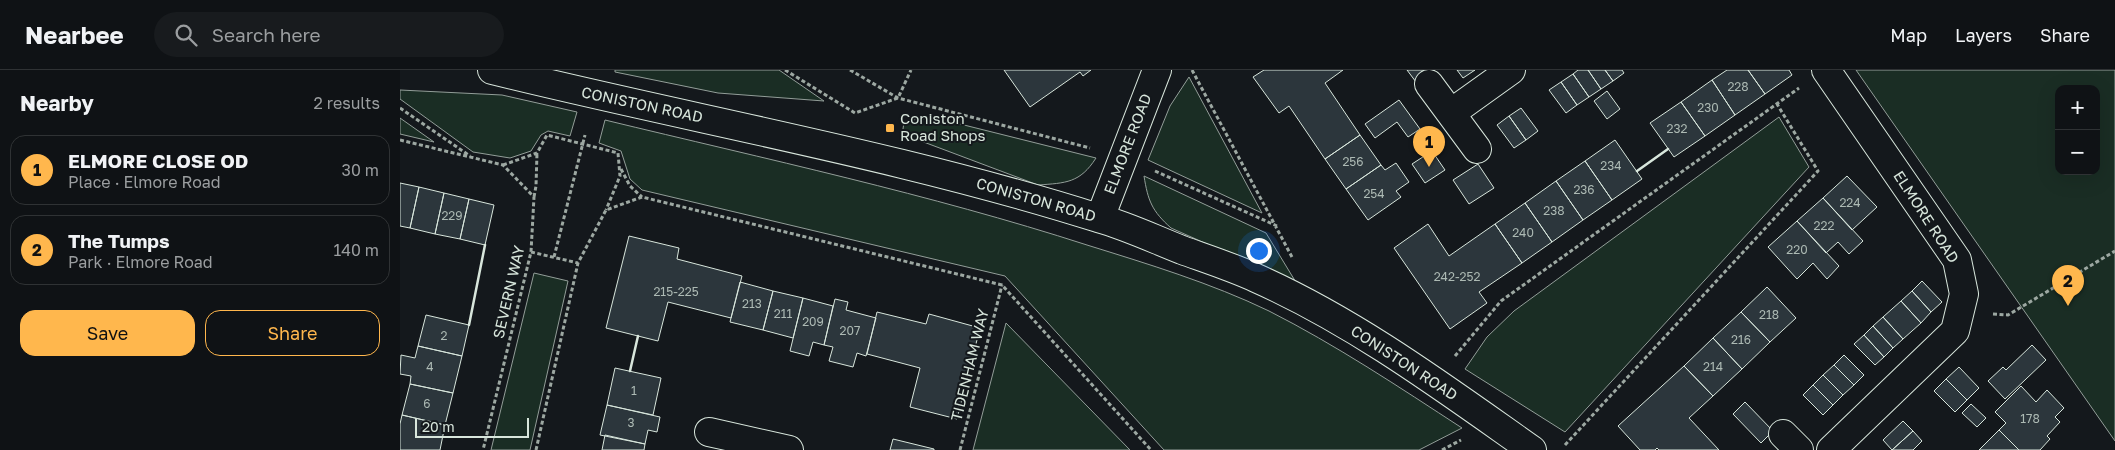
<!DOCTYPE html>
<html lang="en">
<head>
<meta charset="utf-8">
<style>
  :root { --surface:#0f1215; --page:#181b1e; --text:#f1f3f6; --muted:#9b9ea0; --line:#2f3234; --accent:#ffb74d }
  body { margin:0; font-family:"Golos Text",sans-serif; background:var(--page); color:var(--text) }
  .controls { position:absolute; right:15px; top:15px; display:grid; overflow:hidden; border-radius:10px; box-shadow:0 5px 20px #0002 }
  .controls button { width:45px; height:45px; display:grid; place-items:center; padding:0; border:0; border-bottom:1px solid var(--line); background:var(--surface); color:var(--text); font:25px sans-serif }
  .scale { position:absolute; left:15px; bottom:12px; width:114px; box-sizing:border-box; padding-left:5px; border:2px solid #d8e6dc; border-top:0; font-size:14px; line-height:18px; white-space:nowrap; color:#d8e6dc; -webkit-text-stroke:4px #14181c; paint-order:stroke }
  .you { position:absolute; left:858px; top:180px; width:18px; height:18px; margin:-12px; border:4px solid #fff; border-radius:50%; background:#1a73e8; box-shadow:0 0 0 8px #1a73e833 }
  .badge { display:grid; place-items:center; width:32px; height:32px; border-radius:50%; background:var(--accent); color:#111; font-size:16px; font-weight:700 }
  .pin { position:absolute; translate:-50% -41px; filter:drop-shadow(0 1px 2px #0008) }
  .pin::after { content:''; position:absolute; top:26px; width:18px; height:15px; background:inherit; clip-path:polygon(0 0,100% 0,50% 100%) }
  .list { margin:0; padding:0; list-style:none }
  h2 { display:flex; justify-content:space-between; align-items:center; height:65px; margin:0; padding:0 20px; font-size:21px }
  h2 small { font-size:16px; font-weight:400; color:var(--muted) }
  .list li { display:grid; grid-template-columns:32px 1fr auto; gap:15px; align-items:center; box-sizing:border-box; height:70px; margin:0 10px 10px; padding:0 10px; border:1px solid var(--line); border-radius:15px }
  .list b { display:block; font-size:19px; white-space:nowrap }
  .list p { margin:0; font-size:16px; white-space:nowrap; color:var(--muted) }
  .list em { font-size:16px; font-style:normal; color:var(--muted) }
  .actions { display:flex; gap:10px; padding:15px 20px }
  .actions a { flex:1; padding:11px 0; border:1px solid var(--accent); border-radius:15px; text-align:center; font-size:18px; color:var(--accent) }
  .actions .main { background:var(--accent); color:#111 }
  .icon { flex:none; width:28px; height:28px; fill:none; stroke:currentColor; stroke-width:2; stroke-linecap:round; stroke-linejoin:round }
  .map { position:relative; flex:none; width:1715px; height:380px; overflow:hidden }
  header { display:flex; align-items:center; gap:30px; box-sizing:border-box; height:70px; padding:0 25px; background:var(--surface); border-bottom:1px solid var(--line) }
  header strong { font-size:24px }
  nav { display:flex; gap:28px; margin-inline-start:auto; font-size:18px }
  .search { width:350px; height:45px; background:var(--page); display:flex; align-items:center; gap:12px; box-sizing:border-box; padding:0 18px; border-radius:28px; color:var(--muted); font-size:19px }
  main { display:flex }
  aside { flex:1; background:var(--surface) }
  .map>svg:first-child { display:block }
  .green { fill:#1a2d24; stroke:#939e99; fill-rule:evenodd }
  .building { fill:#2c363c; stroke:#d8e6dc }
  .lines { fill:none; stroke-linecap:round; stroke-linejoin:round }
  .minor-casing { stroke:#d8e6dc; stroke-width:30 }
  .path { stroke:#9da8a2; stroke-width:3; stroke-dasharray:4 2.5; stroke-linecap:butt }
  .minor { stroke:#14181c; stroke-width:28 }
  .wall { stroke:#d8e6dc; stroke-width:2.5 }
  .poi-dot { fill:#ffb74d; stroke:#14181c; stroke-width:2 }
  .labels { text-anchor:middle; stroke-width:4; stroke-linejoin:round; paint-order:stroke }
  .number-label { font-size:12px; fill:#adbab4 }
  .street-label { font-size:15px; fill:#d8e6dc; stroke:#14181c }
  .poi-label { font-size:15px; fill:#d8e6dc; stroke:#14181c; text-anchor:start }
</style>
</head>
<body>
<header>
<strong>Nearbee</strong>
<div class="search"><svg class="icon" aria-label="search" viewBox="0 0 24 24"><circle cx="10" cy="10" r="6"/><path d="M15 15l6 6"/></svg>Search here</div>
<nav><a>Map</a><a>Layers</a><a>Share</a></nav>
</header>
<main>
<aside>
<h2>Nearby<small>2 results</small></h2>
<ul class="list">
<li><span class="badge">1</span><div><b>ELMORE CLOSE OD</b><p>Place · Elmore Road</p></div><em>30 m</em></li>
<li><span class="badge">2</span><div><b>The Tumps</b><p>Park · Elmore Road</p></div><em>140 m</em></li>
</ul>
<div class="actions"><a class="main">Save</a><a>Share</a></div>
</aside>
<div class="map">
<svg width="1715" height="380" viewBox="0 0 1715 380">
  <rect width="100%" height="100%" fill="#14181c"/>
  <path class="green" d="M 215,0 L 379,0 L 424,31 L 318,23 L 215,2 Z
    M 1456,0 L 1715,0 L 1715,371 ZM 1659,19 L 1696,19 L 1696,101 L 1659,101 Z
    M 789,7 L 862,143 L 748,90 L 770,36 Z
    M 0,20 L 102,25 L 177,42 L 170,66 L 148,61 L 141,65 L 131,81 L 110,88 L 73,82 L 0,29 Z
    M 1379,47 L 1409,97 L 1165,362 L 1065,299 L 1087,267 L 1114,241 Z
    M 0,48 L 34,72 L 0,64 Z
    M 518,49 L 540,49 L 696,88 C 680,113 666,113 638,115 L 505,65 L 503,59 L 504,52 Z
    M 205,50 C 366,89 529,124 687,175 C 748,194 811,213 869,241 C 936,275 999,317 1062,358 L 1019,380 L 764,380 L 605,206 L 242,120 L 230,109 L 221,81 L 199,73 Z
    M 744,106 L 866,163 L 897,214 L 771,158 C 752,141 748,131 744,106 Z
    M 134,203 L 168,211 L 130,380 L 91,380 Z
    M 606,253 L 730,380 L 573,380 Z"/>
  <path class="building" d="M 604,0 L 691,0 L 683,6 L 680,2 L 630,37 Z
    M 864,0 L 943,0 L 925,13 L 960,65 L 925,89 L 889,36 L 879,43 L 853,7 Z
    M 1007,0 L 1026,0 L 1029,4 L 1016,12 Z
    M 1057,0 L 1075,0 L 1063,8 Z
    M 1178,0 L 1188,0 L 1201,19 L 1189,27 L 1173,4 Z
    M 1188,0 L 1205,0 L 1213,11 L 1201,19 Z
    M 1205,0 L 1222,0 L 1224,3 L 1213,11 Z
    M 1327,0 L 1348,0 L 1365,24 L 1335,45 L 1312,10 Z
    M 1348,0 L 1389,0 L 1392,5 L 1365,24 Z
    M 1173,4 L 1189,27 L 1177,35 L 1161,12 Z
    M 1312,10 L 1335,45 L 1305,66 L 1281,32 Z
    M 1161,12 L 1177,35 L 1166,43 L 1149,20 Z
    M 1207,21 L 1220,39 L 1207,49 L 1194,31 Z
    M 999,30 L 1020,59 L 1008,67 L 997,52 L 975,68 L 965,54 Z
    M 1281,32 L 1305,66 L 1274,87 L 1250,53 Z
    M 1121,38 L 1138,61 L 1126,70 L 1109,46 Z
    M 1109,46 L 1126,70 L 1114,78 L 1097,55 Z
    M 960,65 L 981,95 L 946,119 L 925,89 Z
    M 1215,70 L 1242,109 L 1212,130 L 1185,91 Z
    M 1032,81 L 1045,100 L 1025,113 L 1012,94 Z
    M 1185,91 L 1212,130 L 1183,150 L 1156,111 Z
    M 996,93 L 1009,112 L 996,121 L 1001,127 L 968,150 L 946,119 L 981,95 L 985,100 Z
    M 1078,94 L 1094,118 L 1069,134 L 1053,110 Z
    M 1447,106 L 1477,137 L 1452,160 L 1423,128 Z
    M 1156,111 L 1183,150 L 1152,172 L 1125,133 Z
    M 0,113 L 19,117 L 10,158 L 0,156 Z
    M 19,117 L 44,123 L 35,164 L 10,158 Z
    M 44,123 L 69,129 L 60,169 L 35,164 Z
    M 1423,128 L 1463,171 L 1449,184 L 1438,172 L 1426,183 L 1397,151 Z
    M 69,129 L 94,135 L 85,175 L 60,169 Z
    M 1125,133 L 1152,172 L 1122,193 L 1095,154 Z
    M 1397,151 L 1439,196 L 1427,209 L 1413,193 L 1397,209 L 1368,177 Z
    M 1028,154 L 1049,186 L 1095,154 L 1122,193 L 1079,222 L 1087,233 L 1050,259 L 994,178 Z
    M 229,166 L 279,178 L 277,189 L 342,206 L 331,248 L 268,232 L 258,271 L 206,258 Z
    M 1522,211 L 1542,232 L 1531,242 L 1512,221 Z
    M 340,212 L 373,221 L 363,260 L 330,252 Z
    M 1367,217 L 1396,248 L 1370,272 L 1341,242 Z
    M 373,221 L 403,228 L 393,268 L 363,260 Z
    M 1512,221 L 1531,242 L 1521,253 L 1501,231 Z
    M 403,228 L 433,236 L 424,275 L 413,272 L 409,286 L 390,281 Z
    M 435,229 L 448,232 L 446,240 L 476,248 L 466,286 L 457,283 L 453,297 L 429,291 L 433,277 L 424,275 Z
    M 1501,231 L 1521,253 L 1503,269 L 1483,247 Z
    M 477,242 L 526,254 L 529,244 L 580,258 L 557,349 L 510,337 L 520,298 L 467,284 Z
    M 1341,242 L 1370,272 L 1342,299 L 1313,268 Z
    M 26,245 L 69,255 L 62,286 L 18,276 Z
    M 1483,247 L 1503,269 L 1493,278 L 1473,256 Z
    M 1473,256 L 1493,278 L 1484,287 L 1464,265 Z
    M 1464,265 L 1484,287 L 1475,295 L 1454,274 Z
    M 1313,268 L 1342,299 L 1313,326 L 1284,296 Z
    M 1632,275 L 1646,290 L 1605,329 L 1588,311 L 1603,297 L 1606,300 Z
    M 18,276 L 62,286 L 53,323 L 10,314 L 11,306 L 0,304 L 1,285 L 15,288 Z
    M 1444,285 L 1464,305 L 1454,315 L 1434,295 Z
    M 1434,295 L 1454,315 L 1443,325 L 1423,305 Z
    M 1284,296 L 1313,326 L 1289,348 L 1319,380 L 1259,380 L 1257,378 L 1255,380 L 1240,380 L 1218,356 Z
    M 1559,297 L 1579,318 L 1567,330 L 1546,309 Z
    M 215,298 L 261,308 L 253,345 L 207,335 Z
    M 1423,305 L 1443,325 L 1433,335 L 1413,315 Z
    M 1546,309 L 1567,330 L 1555,342 L 1534,321 Z
    M 10,314 L 53,323 L 45,355 L 2,345 Z
    M 1413,315 L 1433,335 L 1423,345 L 1403,325 Z
    M 1621,316 L 1636,332 L 1647,320 L 1664,338 L 1655,347 L 1660,352 L 1647,366 L 1650,369 L 1640,380 L 1619,380 L 1599,360 L 1606,353 L 1595,342 Z
    M 1345,332 L 1373,361 L 1361,373 L 1333,344 Z
    M 1571,334 L 1586,348 L 1577,357 L 1562,343 Z
    M 207,335 L 260,347 L 257,362 L 248,360 L 245,374 L 200,365 Z
    M 2,345 L 45,355 L 40,380 L 0,380 L 0,354 Z
    M 1503,351 L 1513,361 L 1492,380 L 1483,370 Z
    M 1599,360 L 1619,380 L 1579,380 Z
    M 1513,361 L 1522,371 L 1513,380 L 1492,380 Z
    M 205,365 L 245,374 L 244,380 L 202,380 Z
    M 493,369 L 534,379 L 534,380 L 490,380 Z"/>
  <g class="lines">
    <g class="minor-casing">
      <path id="minor" d="M 92,0 C 294,50 499,85 698,148 C 727,156 754,169 782,180 C 807,189 832,197 856,208 C 955,252 1044,318 1132,380
        M 1426,0 L 1557,190 L 1564,224 L 1555,261 L 1431,380
        M 1029,14 L 1077,79
        M 1051,43 L 1111,0
        M 700,148 L 757,0
        M 309,362 L 389,380
        M 1383,364 L 1399,380"/>
    </g>
    <path class="path" d="M 385,0 L 455,43 L 498,28 L 511,0
      M 450,0 L 498,28 L 690,78
      M 792,0 L 892,187
      M 0,38 L 70,86
      M 0,70 L 103,95 L 134,127 L 131,182 L 83,380
      M 103,95 L 137,83 L 147,65 L 218,83 L 220,106 L 206,140
      M 221,99 L 230,116 L 242,127
      M 755,101 L 877,156
      M 134,127 L 136,116 L 137,83
      M 131,182 L 178,193
      M 154,187 L 185,65
      M 1593,244 L 1608,245 L 1715,181
      M 1055,286 L 1101,231 L 1399,18
      M 1165,375 L 1418,101 L 1377,34
      M 136,380 L 178,193 L 206,140 L 242,127 L 602,215 L 751,380
      M 560,380 L 602,215
      M 1042,380 L 1061,370"/>
    <use href="#minor" class="minor"/>
    <path class="wall" d="M 1237,101 L 1268,79
      M 69,255 L 85,175
      M 230,301 L 238,266"/>
  </g>
  <rect class="poi-dot" x="485" y="53" width="10" height="10" rx="2.5"/>
  <g class="labels">
    <g class="number-label">
      <text x="1338" y="21">228</text>
      <text x="1308" y="42">230</text>
      <text x="1277" y="63">232</text>
      <text x="953" y="96">256</text>
      <text x="1211" y="100">234</text>
      <text x="1184" y="124">236</text>
      <text x="974" y="128">254</text>
      <text x="1450" y="137">224</text>
      <text x="1154" y="145">238</text>
      <text x="52" y="150">229</text>
      <text x="1424" y="160">222</text>
      <text x="1123" y="167">240</text>
      <text x="1397" y="184">220</text>
      <text x="1057" y="211">242-252</text>
      <text x="276" y="226">215-225</text>
      <text x="352" y="238">213</text>
      <text x="383" y="248">211</text>
      <text x="1369" y="249">218</text>
      <text x="413" y="256">209</text>
      <text x="450" y="265">207</text>
      <text x="44" y="270">2</text>
      <text x="1341" y="274">216</text>
      <text x="30" y="301">4</text>
      <text x="1313" y="301">214</text>
      <text x="234" y="325">1</text>
      <text x="27" y="338">6</text>
      <text x="1630" y="353">178</text>
      <text x="231" y="357">3</text>
    </g>
    <g class="street-label">
      <text transform="translate(242 35) rotate(12)" y="5">CONISTON ROAD</text>
      <text transform="translate(728 74) rotate(-69)" y="5">ELMORE ROAD</text>
      <text transform="translate(636 130) rotate(16)" y="5">CONISTON ROAD</text>
      <text transform="translate(1526 147) rotate(57)" y="5">ELMORE ROAD</text>
      <text transform="translate(109 222) rotate(-77)" y="5">SEVERN WAY</text>
      <text transform="translate(1004 293) rotate(33)" y="5">CONISTON ROAD</text>
      <text transform="translate(570 295) rotate(-76)" y="5">TIDENHAM WAY</text>
    </g>
    <g class="poi-label">
      <text x="500" y="54">Coniston<tspan x="500" dy="17">Road Shops</tspan></text>
    </g>
  </g>
</svg>
<div class="controls">
<button>+</button>
<button>−</button>
</div>
<div class="scale">20 m</div>
<div class="you"></div>
<div class="pin badge" style="left:1029px;top:97px">1</div>
<div class="pin badge" style="left:1668px;top:236px">2</div>
</div>
</main>
</body>
</html>
